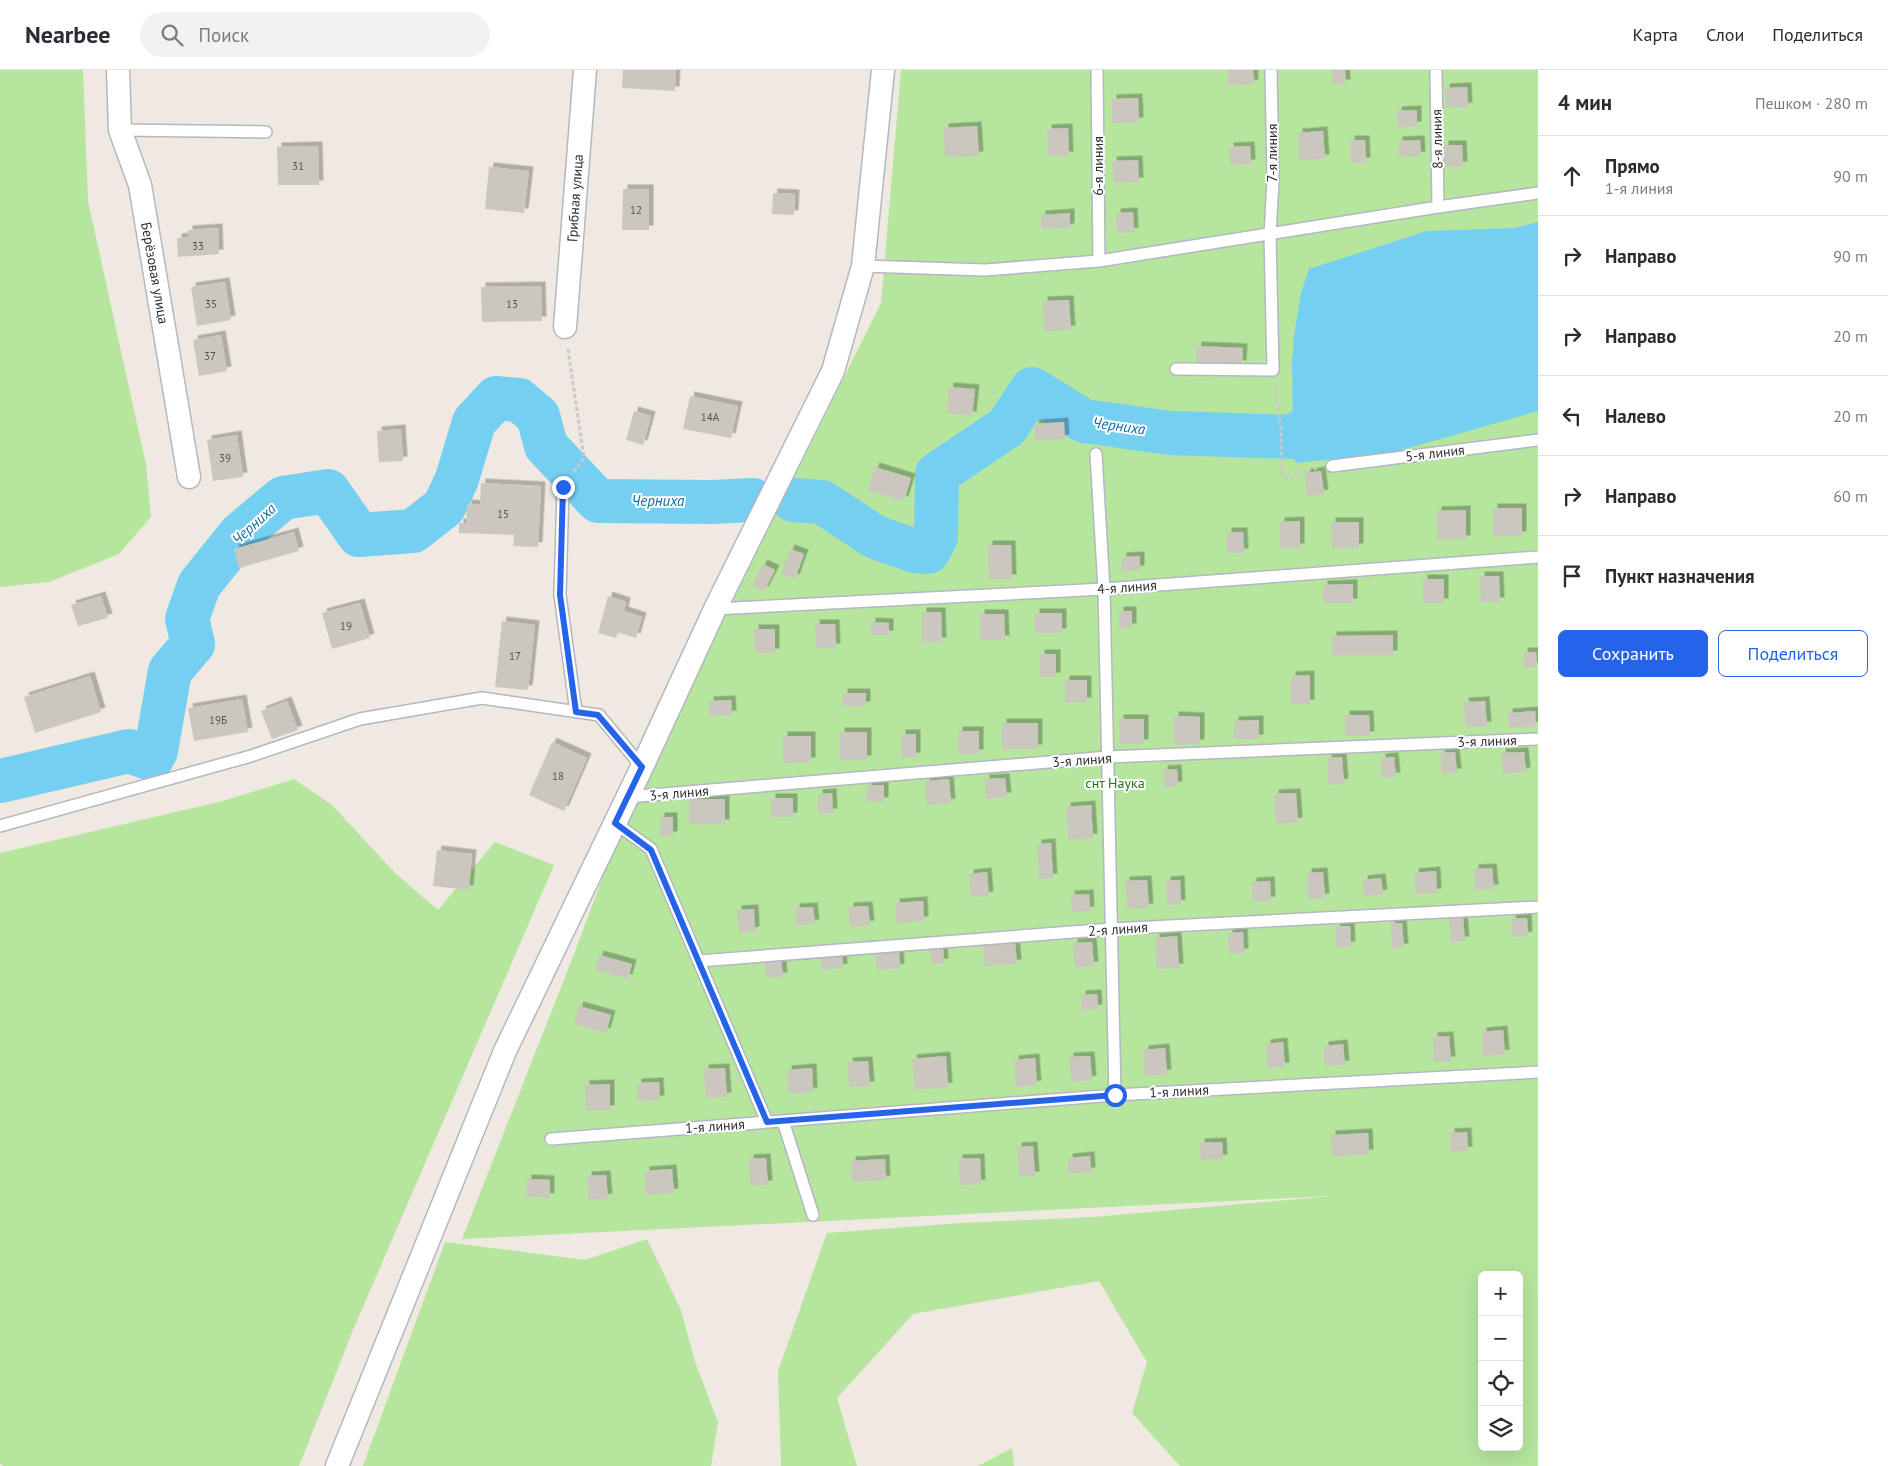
<!DOCTYPE html>
<html lang="ru">
<head>
<meta charset="utf-8">
<style>
  :root { --surface:#fff; --page:#f2f2f3; --text:#2b2b33; --muted:#7c7c81; --line:#e1e1e2; --accent:#2563eb }
  body { margin:0; font-family:"PT Sans",sans-serif; background:var(--page); color:var(--text) }
  .controls { position:absolute; right:15px; bottom:15px; display:grid; overflow:hidden; border-radius:8px; box-shadow:0 5px 20px #0002 }
  .controls button { width:45px; height:45px; display:grid; place-items:center; padding:0; border:0; border-bottom:1px solid var(--line); background:var(--surface); color:var(--text); font:25px sans-serif }
  .stop { position:absolute; width:15px; height:15px; margin:-11px; border:4px solid #2563eb; border-radius:50%; background:#fff }
  .stop.end { background:#2563eb; border-color:#fff; box-shadow:0 1px 5px #0008 }
  .list { margin:0; padding:0; list-style:none }
  h2 { display:flex; justify-content:space-between; align-items:center; height:65px; margin:0; padding:0 20px; font-size:21px }
  h2 small { font-size:16px; font-weight:400; color:var(--muted) }
  .list li { display:grid; grid-template-columns:32px 1fr auto; gap:15px; align-items:center; box-sizing:border-box; height:80px; padding:0 20px; border-top:1px solid var(--line) }
  .list b { display:block; font-size:19px; white-space:nowrap }
  .list p { margin:0; font-size:16px; white-space:nowrap; color:var(--muted) }
  .list em { font-size:16px; font-style:normal; color:var(--muted) }
  .actions { display:flex; gap:10px; padding:15px 20px }
  .actions a { flex:1; padding:11px 0; border:1px solid var(--accent); border-radius:8px; text-align:center; font-size:18px; color:var(--accent) }
  .actions .main { background:var(--accent); color:#fff }
  .icon { flex:none; width:28px; height:28px; fill:none; stroke:currentColor; stroke-width:2; stroke-linecap:round; stroke-linejoin:round }
  .map { position:relative; flex:none; width:1538px; height:1396px; overflow:hidden }
  header { display:flex; align-items:center; gap:30px; box-sizing:border-box; height:70px; padding:0 25px; background:var(--surface); border-bottom:1px solid var(--line) }
  header strong { font-size:24px }
  nav { display:flex; gap:28px; margin-inline-start:auto; font-size:18px }
  .search { width:350px; height:45px; background:var(--page); display:flex; align-items:center; gap:12px; box-sizing:border-box; padding:0 18px; border-radius:28px; color:var(--muted); font-size:19px }
  main { display:flex }
  aside { flex:1; background:var(--surface) }
  .map>svg:first-child { display:block }
  .green { fill:#b6e59e; fill-rule:evenodd }
  .water { fill:#75cff0 }
  .lines { fill:none; stroke-linecap:round; stroke-linejoin:round }
  .river { stroke:#75cff0; stroke-width:44 }
  .building { fill:#cbc7bf; filter:url(#shadow) }
  .service-casing { stroke:#b4b7c1; stroke-width:14 }
  .minor-casing { stroke:#b4b7c1; stroke-width:25 }
  .path { stroke:#c9c9c9; stroke-width:3; stroke-dasharray:4 2.5; stroke-linecap:butt }
  .service { stroke:#fff; stroke-width:11 }
  .minor { stroke:#fff; stroke-width:22 }
  .route { stroke:#2563eb; stroke-width:6 }
  .labels { text-anchor:middle; stroke-width:4; stroke-linejoin:round; paint-order:stroke }
  .number-label { font-size:11px; fill:#555452 }
  .street-label { font-size:14px; fill:#2e2e2e; stroke:#fff }
  .park-label { font-size:14px; fill:#2c6e1b; stroke:#fff }
  .water-label { font-size:15px; font-style:italic; fill:#0d6fa3; stroke:#fff }
</style>
</head>
<body>
<header>
<strong>Nearbee</strong>
<div class="search"><svg class="icon" aria-label="search" viewBox="0 0 24 24"><circle cx="10" cy="10" r="6"/><path d="M15 15l6 6"/></svg>Поиск</div>
<nav><a>Карта</a><a>Слои</a><a>Поделиться</a></nav>
</header>
<main>
<div class="map">
<svg width="1538" height="1396" viewBox="0 0 1538 1396">
  <defs>
    <filter id="shadow"><feDropShadow dx="4.5" dy="-4.5" stdDeviation="0" flood-color="#0004"/></filter>
  </defs>
  <rect width="100%" height="100%" fill="#efe9e1"/>
  <path class="green" d="M 0,0 L 83,0 L 88,131 L 146,395 L 151,447 L 119,484 L 49,512 L 0,517 Z
    M 901,0 L 1538,0 L 1538,1396 L 1180,1396 L 1132,1343 L 1147,1292 L 1099,1211 L 913,1244 L 837,1328 L 857,1396 L 781,1396 L 778,1301 L 827,1163 L 961,1153 L 1093,1147 L 1332,1126 L 462,1169 L 576,879 L 636,717 L 728,540 L 881,233 ZM 1482,1205 L 1519,1205 L 1519,1377 L 1482,1377 Z
    M 294,709 L 332,735 L 395,803 L 438,840 L 495,772 L 554,795 L 353,1260 L 299,1396 L 3,1396 L 0,1393 L 0,783 L 223,731 Z
    M 647,1169 L 681,1240 L 695,1292 L 718,1352 L 711,1396 L 363,1396 L 445,1172 L 585,1190 Z
    M 1012,1378 L 1014,1396 L 978,1396 Z"/>
  <path class="water" d="M 1538,152 L 1538,341 L 1391,383 L 1296,393 L 1290,376 L 1293,352 L 1292,294 L 1294,266 L 1301,223 L 1309,199 L 1427,161 L 1514,158 Z"/>
  <g class="lines">
    <path class="river" d="M 793,430 L 822,432 L 875,467 L 915,481 L 928,482 L 936,467 L 937,404 L 1007,357 L 1032,319 L 1084,351 L 1170,363 L 1291,367 L 1342,338
      M 0,711 L 129,681 L 145,687 L 152,688 L 156,681 L 170,601 L 193,574 L 187,549 L 199,515 L 240,464 L 283,428 L 328,421 L 359,465 L 413,461 L 444,437 L 457,409 L 474,352 L 496,328 L 519,330 L 538,346 L 546,376 L 598,431 L 712,432 L 753,430"/>
  </g>
  <path class="building" d="M 623,0 L 676,0 L 675,21 L 622,18 Z
    M 1228,0 L 1253,0 L 1254,14 L 1228,15 Z
    M 1332,0 L 1345,0 L 1346,14 L 1332,14 Z
    M 1467,17 L 1468,37 L 1446,38 L 1445,18 Z
    M 1138,28 L 1139,52 L 1112,53 L 1112,29 Z
    M 1417,40 L 1417,56 L 1398,57 L 1397,41 Z
    M 977,56 L 979,86 L 945,87 L 944,58 Z
    M 1068,58 L 1069,86 L 1048,86 L 1047,59 Z
    M 1323,61 L 1325,89 L 1299,90 L 1298,63 Z
    M 1350,70 L 1365,70 L 1366,92 L 1351,93 Z
    M 1420,70 L 1421,86 L 1399,87 L 1398,71 Z
    M 1444,75 L 1462,75 L 1463,96 L 1445,97 Z
    M 318,76 L 319,115 L 278,115 L 277,77 Z
    M 1250,76 L 1251,94 L 1230,95 L 1229,77 Z
    M 1138,90 L 1139,112 L 1114,113 L 1112,91 Z
    M 489,97 L 529,101 L 524,143 L 485,139 Z
    M 623,119 L 649,119 L 649,160 L 622,160 Z
    M 773,123 L 795,124 L 794,145 L 772,144 Z
    M 1133,142 L 1134,162 L 1117,163 L 1116,143 Z
    M 1070,143 L 1070,158 L 1042,159 L 1041,145 Z
    M 218,158 L 219,184 L 178,187 L 177,168 L 188,167 L 188,160 Z
    M 225,212 L 231,250 L 197,256 L 191,217 Z
    M 541,216 L 542,251 L 482,252 L 481,217 Z
    M 1069,230 L 1071,260 L 1044,261 L 1043,231 Z
    M 221,265 L 227,301 L 199,306 L 193,270 Z
    M 1197,276 L 1243,278 L 1242,295 L 1196,293 Z
    M 949,317 L 975,319 L 972,346 L 947,343 Z
    M 690,326 L 738,336 L 731,368 L 683,359 Z
    M 634,341 L 651,346 L 643,375 L 626,370 Z
    M 1064,352 L 1065,369 L 1035,371 L 1034,354 Z
    M 401,359 L 403,391 L 379,392 L 377,361 Z
    M 237,365 L 243,407 L 213,411 L 207,370 Z
    M 875,397 L 911,408 L 904,431 L 868,420 Z
    M 1321,401 L 1324,424 L 1307,426 L 1305,403 Z
    M 481,413 L 541,416 L 538,477 L 513,476 L 514,465 L 459,463 L 459,453 L 466,453 L 467,434 L 480,435 Z
    M 1493,438 L 1522,438 L 1522,466 L 1493,466 Z
    M 1466,440 L 1466,470 L 1437,470 L 1437,441 Z
    M 1300,451 L 1300,478 L 1280,478 L 1280,452 Z
    M 1331,452 L 1359,452 L 1359,478 L 1332,478 Z
    M 294,462 L 299,481 L 239,498 L 234,479 Z
    M 1227,462 L 1243,462 L 1244,483 L 1227,483 Z
    M 988,475 L 1011,475 L 1012,509 L 989,509 Z
    M 790,479 L 804,484 L 795,509 L 781,504 Z
    M 1140,486 L 1140,500 L 1122,501 L 1122,487 Z
    M 763,494 L 775,500 L 764,521 L 752,515 Z
    M 1480,506 L 1499,506 L 1500,532 L 1481,532 Z
    M 1423,509 L 1444,509 L 1444,533 L 1423,533 Z
    M 1353,514 L 1353,533 L 1323,533 L 1323,515 Z
    M 101,526 L 108,548 L 78,556 L 71,535 Z
    M 608,526 L 626,532 L 624,541 L 642,547 L 636,568 L 618,562 L 616,568 L 598,563 Z
    M 360,533 L 370,568 L 332,579 L 322,543 Z
    M 1119,541 L 1132,541 L 1132,558 L 1119,558 Z
    M 922,542 L 941,542 L 942,572 L 922,572 Z
    M 1035,543 L 1062,543 L 1062,563 L 1035,563 Z
    M 980,544 L 1004,544 L 1005,570 L 980,570 Z
    M 502,551 L 535,555 L 528,620 L 495,617 Z
    M 871,552 L 889,553 L 889,565 L 871,565 Z
    M 815,554 L 835,554 L 836,578 L 816,578 Z
    M 754,559 L 775,559 L 775,583 L 755,583 Z
    M 1393,565 L 1393,585 L 1332,585 L 1332,566 Z
    M 1523,582 L 1536,582 L 1537,597 L 1524,598 Z
    M 1040,584 L 1056,584 L 1056,607 L 1040,607 Z
    M 1310,605 L 1310,634 L 1291,634 L 1291,606 Z
    M 90,606 L 101,642 L 35,663 L 24,627 Z
    M 1065,610 L 1087,610 L 1087,632 L 1065,632 Z
    M 843,623 L 866,623 L 866,636 L 843,636 Z
    M 242,629 L 248,662 L 194,671 L 188,638 Z
    M 731,630 L 732,645 L 710,646 L 709,631 Z
    M 287,631 L 298,660 L 272,669 L 261,641 Z
    M 1485,631 L 1487,656 L 1466,657 L 1464,632 Z
    M 1535,641 L 1536,656 L 1509,658 L 1508,643 Z
    M 1345,645 L 1369,645 L 1370,666 L 1345,666 Z
    M 1174,646 L 1200,647 L 1200,674 L 1174,675 Z
    M 1119,649 L 1144,649 L 1144,674 L 1120,674 Z
    M 1259,650 L 1259,669 L 1234,669 L 1234,651 Z
    M 1002,653 L 1038,653 L 1038,679 L 1002,679 Z
    M 958,661 L 979,661 L 979,684 L 958,684 Z
    M 840,662 L 867,662 L 867,690 L 840,690 Z
    M 901,664 L 916,664 L 916,687 L 901,688 Z
    M 783,666 L 811,666 L 811,692 L 783,693 Z
    M 552,672 L 587,688 L 564,741 L 529,725 Z
    M 1455,682 L 1457,703 L 1442,704 L 1440,683 Z
    M 1524,682 L 1526,702 L 1503,704 L 1501,683 Z
    M 1342,687 L 1344,713 L 1329,715 L 1327,688 Z
    M 1394,687 L 1396,707 L 1382,708 L 1381,688 Z
    M 1177,699 L 1178,716 L 1164,717 L 1163,700 Z
    M 1005,708 L 1007,727 L 986,728 L 985,709 Z
    M 949,709 L 951,733 L 926,735 L 925,711 Z
    M 867,715 L 884,715 L 884,732 L 867,732 Z
    M 832,723 L 833,743 L 818,743 L 818,724 Z
    M 1296,723 L 1298,752 L 1276,754 L 1274,724 Z
    M 771,728 L 793,728 L 793,747 L 771,747 Z
    M 689,729 L 725,729 L 725,754 L 689,754 Z
    M 1091,735 L 1093,768 L 1069,770 L 1066,737 Z
    M 660,747 L 673,747 L 673,766 L 660,766 Z
    M 1051,773 L 1053,808 L 1039,809 L 1037,774 Z
    M 437,780 L 472,784 L 469,820 L 433,816 Z
    M 1492,798 L 1494,819 L 1475,820 L 1474,799 Z
    M 1436,801 L 1437,823 L 1416,824 L 1414,803 Z
    M 987,802 L 989,826 L 971,827 L 969,804 Z
    M 1323,802 L 1325,828 L 1308,829 L 1307,803 Z
    M 1381,808 L 1383,824 L 1364,826 L 1363,810 Z
    M 1147,810 L 1149,838 L 1127,839 L 1125,811 Z
    M 1180,810 L 1181,834 L 1167,835 L 1166,811 Z
    M 1270,811 L 1271,831 L 1253,832 L 1252,812 Z
    M 1089,824 L 1090,841 L 1072,842 L 1070,825 Z
    M 923,831 L 924,851 L 897,853 L 895,833 Z
    M 868,836 L 870,855 L 850,857 L 849,837 Z
    M 813,837 L 815,854 L 796,856 L 795,838 Z
    M 754,839 L 755,861 L 739,863 L 737,840 Z
    M 1463,847 L 1465,871 L 1451,872 L 1449,848 Z
    M 1527,848 L 1528,866 L 1513,867 L 1511,849 Z
    M 1390,853 L 1402,853 L 1404,878 L 1392,878 Z
    M 1335,856 L 1350,856 L 1351,876 L 1337,877 Z
    M 1243,862 L 1244,883 L 1229,884 L 1228,863 Z
    M 1177,866 L 1179,898 L 1157,899 L 1155,868 Z
    M 1015,870 L 1017,894 L 985,896 L 983,872 Z
    M 1092,872 L 1094,896 L 1075,897 L 1073,873 Z
    M 943,878 L 944,893 L 931,894 L 930,879 Z
    M 899,880 L 900,898 L 877,900 L 876,882 Z
    M 842,883 L 843,898 L 822,900 L 820,885 Z
    M 599,885 L 632,894 L 628,909 L 595,900 Z
    M 781,886 L 783,907 L 766,908 L 764,887 Z
    M 1097,924 L 1098,939 L 1082,940 L 1081,925 Z
    M 579,936 L 611,945 L 606,963 L 574,954 Z
    M 1503,960 L 1505,984 L 1483,986 L 1482,962 Z
    M 1449,966 L 1451,991 L 1434,992 L 1433,967 Z
    M 1283,972 L 1285,997 L 1267,998 L 1266,974 Z
    M 1343,974 L 1345,995 L 1325,996 L 1324,976 Z
    M 1165,978 L 1167,1004 L 1145,1006 L 1144,980 Z
    M 946,986 L 948,1017 L 915,1020 L 912,989 Z
    M 1090,986 L 1092,1010 L 1071,1012 L 1069,987 Z
    M 1035,988 L 1037,1015 L 1016,1017 L 1014,990 Z
    M 868,991 L 870,1016 L 849,1017 L 848,992 Z
    M 725,998 L 727,1027 L 706,1028 L 704,999 Z
    M 812,998 L 813,1022 L 789,1024 L 787,1000 Z
    M 659,1012 L 660,1030 L 637,1031 L 637,1013 Z
    M 610,1014 L 610,1040 L 586,1040 L 585,1015 Z
    M 1467,1062 L 1468,1081 L 1451,1082 L 1450,1063 Z
    M 1368,1063 L 1369,1084 L 1332,1087 L 1331,1065 Z
    M 1222,1072 L 1223,1089 L 1201,1090 L 1200,1073 Z
    M 1033,1076 L 1035,1106 L 1019,1106 L 1017,1077 Z
    M 1090,1086 L 1091,1102 L 1069,1104 L 1068,1088 Z
    M 766,1088 L 768,1115 L 750,1116 L 749,1089 Z
    M 980,1088 L 981,1114 L 960,1115 L 958,1089 Z
    M 885,1089 L 886,1110 L 852,1112 L 851,1091 Z
    M 672,1099 L 674,1123 L 646,1125 L 645,1101 Z
    M 606,1105 L 608,1128 L 589,1130 L 587,1106 Z
    M 527,1109 L 550,1110 L 550,1128 L 526,1126 Z"/>
  <g class="lines">
    <g class="service-casing">
      <path id="service" d="M 1097,0 L 1099,191
        M 1436,0 L 1438,137
        M 120,60 L 266,62
        M 863,196 L 985,200 L 1099,191 L 1438,137 L 1538,123
        M 1176,299 L 1273,300 L 1270,165 L 1273,111 L 1271,0
        M 1096,384 L 1104,519 L 1115,1025
        M 1332,396 L 1538,370
        M 563,417 L 560,525 L 576,642
        M 715,539 L 1104,519 L 1538,487
        M 627,727 L 1108,687 L 1538,669
        M 615,753 L 651,779 L 767,1052
        M 0,756 L 251,686 L 360,649 L 482,628 L 599,645 L 642,697
        M 699,891 L 1111,859 L 1538,837
        M 783,1051 L 813,1145
        M 551,1069 L 1115,1025 L 1538,1002"/>
    </g>
    <g class="minor-casing">
      <path id="minor" d="M 118,0 L 120,60 L 140,115 L 189,407
        M 565,257 L 585,0
        M 337,1396 L 505,981 L 642,697 L 715,539 L 833,301 L 863,196 L 883,0"/>
    </g>
    <path class="path" d="M 568,279 L 584,388 L 573,403
      M 1275,317 L 1281,359 L 1282,406 L 1291,408 L 1302,401 L 1317,398"/>
    <use href="#service" class="service"/>
    <use href="#minor" class="minor"/>
  </g>
  <g class="lines">
    <path class="route" d="M 563,417 L 560,525 L 576,642 L 598,645 L 642,697 L 615,753 L 651,780 L 767,1052 L 1115,1025"/>
  </g>
  <g class="labels">
    <g class="number-label">
      <text x="298" y="100">31</text>
      <text x="636" y="144">12</text>
      <text x="198" y="180">33</text>
      <text x="211" y="238">35</text>
      <text x="512" y="238">13</text>
      <text x="210" y="290">37</text>
      <text x="710" y="351">14А</text>
      <text x="225" y="392">39</text>
      <text x="503" y="448">15</text>
      <text x="346" y="560">19</text>
      <text x="515" y="590">17</text>
      <text x="218" y="654">19Б</text>
      <text x="558" y="710">18</text>
    </g>
    <g class="street-label">
      <text transform="translate(1437 69) rotate(-91)" y="5">8-я линия</text>
      <text transform="translate(1272 83) rotate(-90)" y="5">7-я линия</text>
      <text transform="translate(1098 96) rotate(-90)" y="5">6-я линия</text>
      <text transform="translate(575 128) rotate(-86)" y="5">Грибная улица</text>
      <text transform="translate(155 203) rotate(80)" y="5">Берёзовая улица</text>
      <text transform="translate(1435 383) rotate(-7)" y="5">5-я линия</text>
      <text transform="translate(1127 517) rotate(-4)" y="5">4-я линия</text>
      <text transform="translate(1487 671) rotate(-2)" y="5">3-я линия</text>
      <text transform="translate(1082 690) rotate(-4)" y="5">3-я линия</text>
      <text transform="translate(679 723) rotate(-5)" y="5">3-я линия</text>
      <text transform="translate(1118 859) rotate(-4)" y="5">2-я линия</text>
      <text transform="translate(1179 1021) rotate(-3)" y="5">1-я линия</text>
      <text transform="translate(715 1056) rotate(-4)" y="5">1-я линия</text>
    </g>
    <g class="park-label">
      <text x="1115" y="718">снт Наука</text>
    </g>
    <g class="water-label">
      <text transform="translate(1119 356) rotate(8)" y="5">Черниха</text>
      <text x="658" y="436">Черниха</text>
      <text transform="translate(254 454) rotate(-42)" y="5">Черниха</text>
    </g>
  </g>
</svg>
<div class="controls">
<button>+</button>
<button>−</button>
<button><svg class="icon" aria-label="locate" viewBox="0 0 24 24"><circle cx="12" cy="12" r="6"/><path d="M12 2v4M12 18v4M2 12h4M18 12h4"/></svg></button>
<button><svg class="icon" aria-label="layers" viewBox="0 0 24 24"><path d="M12 4l9 5-9 5-9-5zM3 14l9 5 9-5"/></svg></button>
</div>
<div class="stop" style="left:1115px;top:1025px"></div>
<div class="stop end" style="left:563px;top:417px"></div>
</div>
<aside>
<h2>4 мин<small>Пешком · 280 m</small></h2>
<ul class="list">
<li><svg class="icon" aria-label="ahead" viewBox="0 0 24 24"><path d="M12 20V5M6 11l6-6 6 6"/></svg><div><b>Прямо</b><p>1-я линия</p></div><em>90 m</em></li>
<li><svg class="icon" aria-label="right" viewBox="0 0 24 24"><path d="M7 20v-9h11M14 6l5 5-5 5"/></svg><div><b>Направо</b></div><em>90 m</em></li>
<li><svg class="icon" aria-label="right" viewBox="0 0 24 24"><path d="M7 20v-9h11M14 6l5 5-5 5"/></svg><div><b>Направо</b></div><em>20 m</em></li>
<li><svg class="icon" aria-label="left" viewBox="0 0 24 24"><path d="M17 20v-9H6M10 6l-5 5 5 5"/></svg><div><b>Налево</b></div><em>20 m</em></li>
<li><svg class="icon" aria-label="right" viewBox="0 0 24 24"><path d="M7 20v-9h11M14 6l5 5-5 5"/></svg><div><b>Направо</b></div><em>60 m</em></li>
<li><svg class="icon" aria-label="arrive" viewBox="0 0 24 24"><path d="M6 21V4h12l-3 4 3 4H6"/></svg><div><b>Пункт назначения</b></div></li>
</ul>
<div class="actions"><a class="main">Сохранить</a><a>Поделиться</a></div>
</aside>
</main>
</body>
</html>
